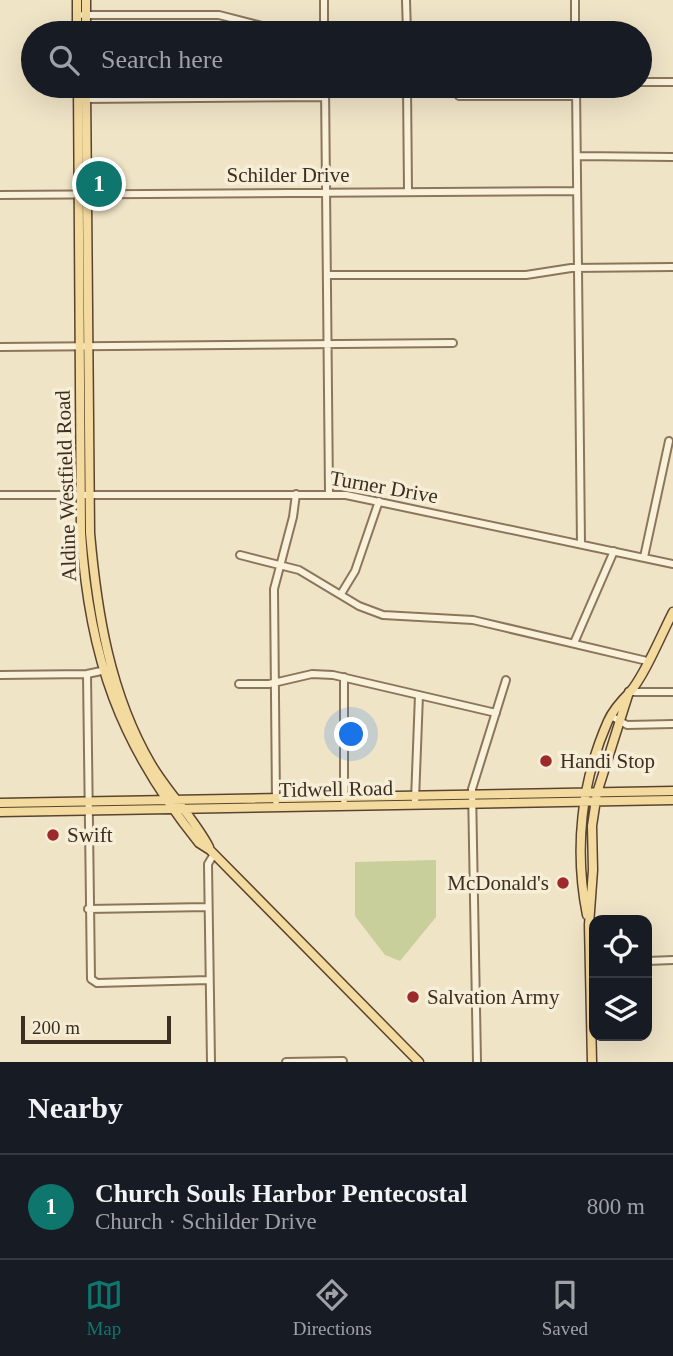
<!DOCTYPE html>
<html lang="en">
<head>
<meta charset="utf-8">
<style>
  :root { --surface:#171b24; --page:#20242c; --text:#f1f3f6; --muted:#9ea1a6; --line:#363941; --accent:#0f766e }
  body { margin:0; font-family:Georgia,serif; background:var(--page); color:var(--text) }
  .controls { position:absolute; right:21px; bottom:21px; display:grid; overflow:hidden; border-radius:14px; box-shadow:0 7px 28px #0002 }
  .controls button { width:63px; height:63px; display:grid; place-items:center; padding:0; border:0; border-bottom:2px solid var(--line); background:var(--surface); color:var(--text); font:35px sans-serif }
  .scale { position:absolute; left:21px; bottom:18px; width:150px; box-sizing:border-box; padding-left:7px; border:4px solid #3c2e20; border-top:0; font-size:19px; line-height:24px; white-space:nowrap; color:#3c2e20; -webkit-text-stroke:5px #f7eed7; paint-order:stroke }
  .you { position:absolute; left:352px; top:735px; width:24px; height:24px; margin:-18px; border:5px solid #fff; border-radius:50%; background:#1a73e8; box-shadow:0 0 0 10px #1a73e833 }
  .badge { display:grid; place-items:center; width:46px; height:46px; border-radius:50%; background:var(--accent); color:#fff; font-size:23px; font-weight:700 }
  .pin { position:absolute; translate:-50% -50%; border:4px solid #fff; box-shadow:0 2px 7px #0006 }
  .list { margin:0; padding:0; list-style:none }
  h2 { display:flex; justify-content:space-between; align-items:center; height:91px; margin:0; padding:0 28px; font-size:30px }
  h2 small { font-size:23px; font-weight:400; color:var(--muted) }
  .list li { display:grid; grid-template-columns:46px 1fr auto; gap:21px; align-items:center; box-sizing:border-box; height:105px; padding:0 28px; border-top:2px solid var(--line) }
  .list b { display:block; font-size:26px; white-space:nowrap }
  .list p { margin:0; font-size:23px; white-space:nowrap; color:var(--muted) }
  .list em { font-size:23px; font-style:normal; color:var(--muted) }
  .icon { flex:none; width:38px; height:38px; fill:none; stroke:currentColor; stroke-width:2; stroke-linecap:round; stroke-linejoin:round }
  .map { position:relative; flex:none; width:673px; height:1062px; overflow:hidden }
  .search { position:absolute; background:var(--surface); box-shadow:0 7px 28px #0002; left:21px; right:21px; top:21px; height:77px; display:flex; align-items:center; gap:18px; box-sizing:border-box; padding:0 24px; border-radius:38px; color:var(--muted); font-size:26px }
  .sheet { height:196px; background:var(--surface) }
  nav { display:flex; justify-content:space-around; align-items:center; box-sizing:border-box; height:98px; border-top:2px solid var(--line); background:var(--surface); font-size:19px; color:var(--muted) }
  nav a { display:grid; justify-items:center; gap:4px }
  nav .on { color:var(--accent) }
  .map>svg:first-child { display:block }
  .green { fill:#c8cf9a }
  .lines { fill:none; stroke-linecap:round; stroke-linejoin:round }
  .minor-casing { stroke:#8c765b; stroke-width:10 }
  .major-casing { stroke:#5a4430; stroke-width:11 }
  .minor { stroke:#faf1db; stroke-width:6 }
  .major { stroke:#f3da9f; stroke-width:8 }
  .poi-dot { fill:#9d2a2a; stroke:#f7eed7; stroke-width:2.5 }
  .labels { text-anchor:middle; stroke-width:7; stroke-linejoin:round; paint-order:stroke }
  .street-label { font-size:21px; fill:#3c2e20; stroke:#f7eed7 }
  .poi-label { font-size:21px; fill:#3c2e20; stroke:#f7eed7; text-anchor:start }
</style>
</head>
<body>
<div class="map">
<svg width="673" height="1062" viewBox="0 0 673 1062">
  <rect width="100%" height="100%" fill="#f0e4c7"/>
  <path class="green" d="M 436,860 L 436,917 L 400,961 L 385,955 L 355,916 L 355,862 Z"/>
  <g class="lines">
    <g class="minor-casing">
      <path id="minor" d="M 324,0 L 324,33
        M 406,0 L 407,33
        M 575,0 L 575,33
        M 83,15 L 219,15 L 289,33
        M 640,82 L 673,82
        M 325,86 L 329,493
        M 407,86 L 408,191
        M 576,86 L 581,544
        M 459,96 L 576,96
        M 83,99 L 325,97
        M 577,156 L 673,157
        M 0,195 L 577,191
        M 327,275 L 526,275 L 571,268 L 673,267
        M 0,347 L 453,343
        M 0,495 L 346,495 L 673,564
        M 240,555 L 299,570 L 359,606 L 383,615 L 473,620 L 647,661
        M 644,557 L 669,441
        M 341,594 L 355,571 L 379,501
        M 574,643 L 614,551
        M 87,674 L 91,979 L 97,983 L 209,980
        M 0,675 L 87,674 L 106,670
        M 344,677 L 344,800
        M 239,684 L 269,684 L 312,674 L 333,675 L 496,713
        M 629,692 L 673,692
        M 611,716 L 627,725 L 673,724
        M 415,800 L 419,695
        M 276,801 L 274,589 L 293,517 L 296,494
        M 88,909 L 208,907
        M 647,961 L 673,960
        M 211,1062 L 208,864 L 214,854
        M 286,1062 L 343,1061
        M 477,1062 L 472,789 L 506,680"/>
    </g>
    <g class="major-casing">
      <path id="major" d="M 77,0 L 77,33
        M 86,0 L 86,33
        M 78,86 L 81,533 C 89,658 120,745 199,843 L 210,850 L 419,1062
        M 86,86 L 90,533 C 97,613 110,694 151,764 C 168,793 194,818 209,847
        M 0,803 L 673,791
        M 0,812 L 673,800
        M 587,915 C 574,850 581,782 608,721 C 613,710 621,701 630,692 C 645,675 662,633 673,612
        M 592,1062 L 589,925 L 593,870 L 592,826 L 597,793 L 629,692"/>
    </g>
    <use href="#minor" class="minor"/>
    <use href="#major" class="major"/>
  </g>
  <g class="poi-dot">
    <circle cx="546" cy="761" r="7"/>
    <circle cx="53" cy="835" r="7"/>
    <circle cx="563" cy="883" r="7"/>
    <circle cx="413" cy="997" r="7"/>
  </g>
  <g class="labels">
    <g class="street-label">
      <text x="288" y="182">Schilder Drive</text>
      <text transform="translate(66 486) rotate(-92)" y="7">Aldine Westfield Road</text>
      <text transform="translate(384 487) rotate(10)" y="7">Turner Drive</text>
      <text transform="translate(336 789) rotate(-1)" y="7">Tidwell Road</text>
    </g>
    <g class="poi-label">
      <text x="560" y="768">Handi Stop</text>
      <text x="67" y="842">Swift</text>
      <text x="549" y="890" text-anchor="end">McDonald's</text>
      <text x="427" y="1004">Salvation Army</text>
    </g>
  </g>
</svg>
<div class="controls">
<button><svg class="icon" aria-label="locate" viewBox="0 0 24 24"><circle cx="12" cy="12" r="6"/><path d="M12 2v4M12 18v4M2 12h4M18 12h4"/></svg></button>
<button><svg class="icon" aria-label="layers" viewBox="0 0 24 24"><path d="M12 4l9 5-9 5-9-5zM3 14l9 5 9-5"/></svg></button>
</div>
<div class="scale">200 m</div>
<div class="you"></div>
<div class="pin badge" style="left:99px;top:184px">1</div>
<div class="search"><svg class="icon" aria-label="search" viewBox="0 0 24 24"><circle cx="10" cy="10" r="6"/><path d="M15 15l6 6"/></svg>Search here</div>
</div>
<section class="sheet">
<h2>Nearby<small></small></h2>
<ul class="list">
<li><span class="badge">1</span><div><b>Church Souls Harbor Pentecostal</b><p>Church · Schilder Drive</p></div><em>800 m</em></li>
</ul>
</section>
<nav>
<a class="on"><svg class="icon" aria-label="map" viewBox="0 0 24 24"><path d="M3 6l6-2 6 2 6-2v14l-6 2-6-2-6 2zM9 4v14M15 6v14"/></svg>Map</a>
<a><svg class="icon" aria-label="directions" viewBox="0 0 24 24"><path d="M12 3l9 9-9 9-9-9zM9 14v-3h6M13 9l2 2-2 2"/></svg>Directions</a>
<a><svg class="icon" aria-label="saved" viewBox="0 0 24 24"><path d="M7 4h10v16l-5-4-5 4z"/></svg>Saved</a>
</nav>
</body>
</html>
